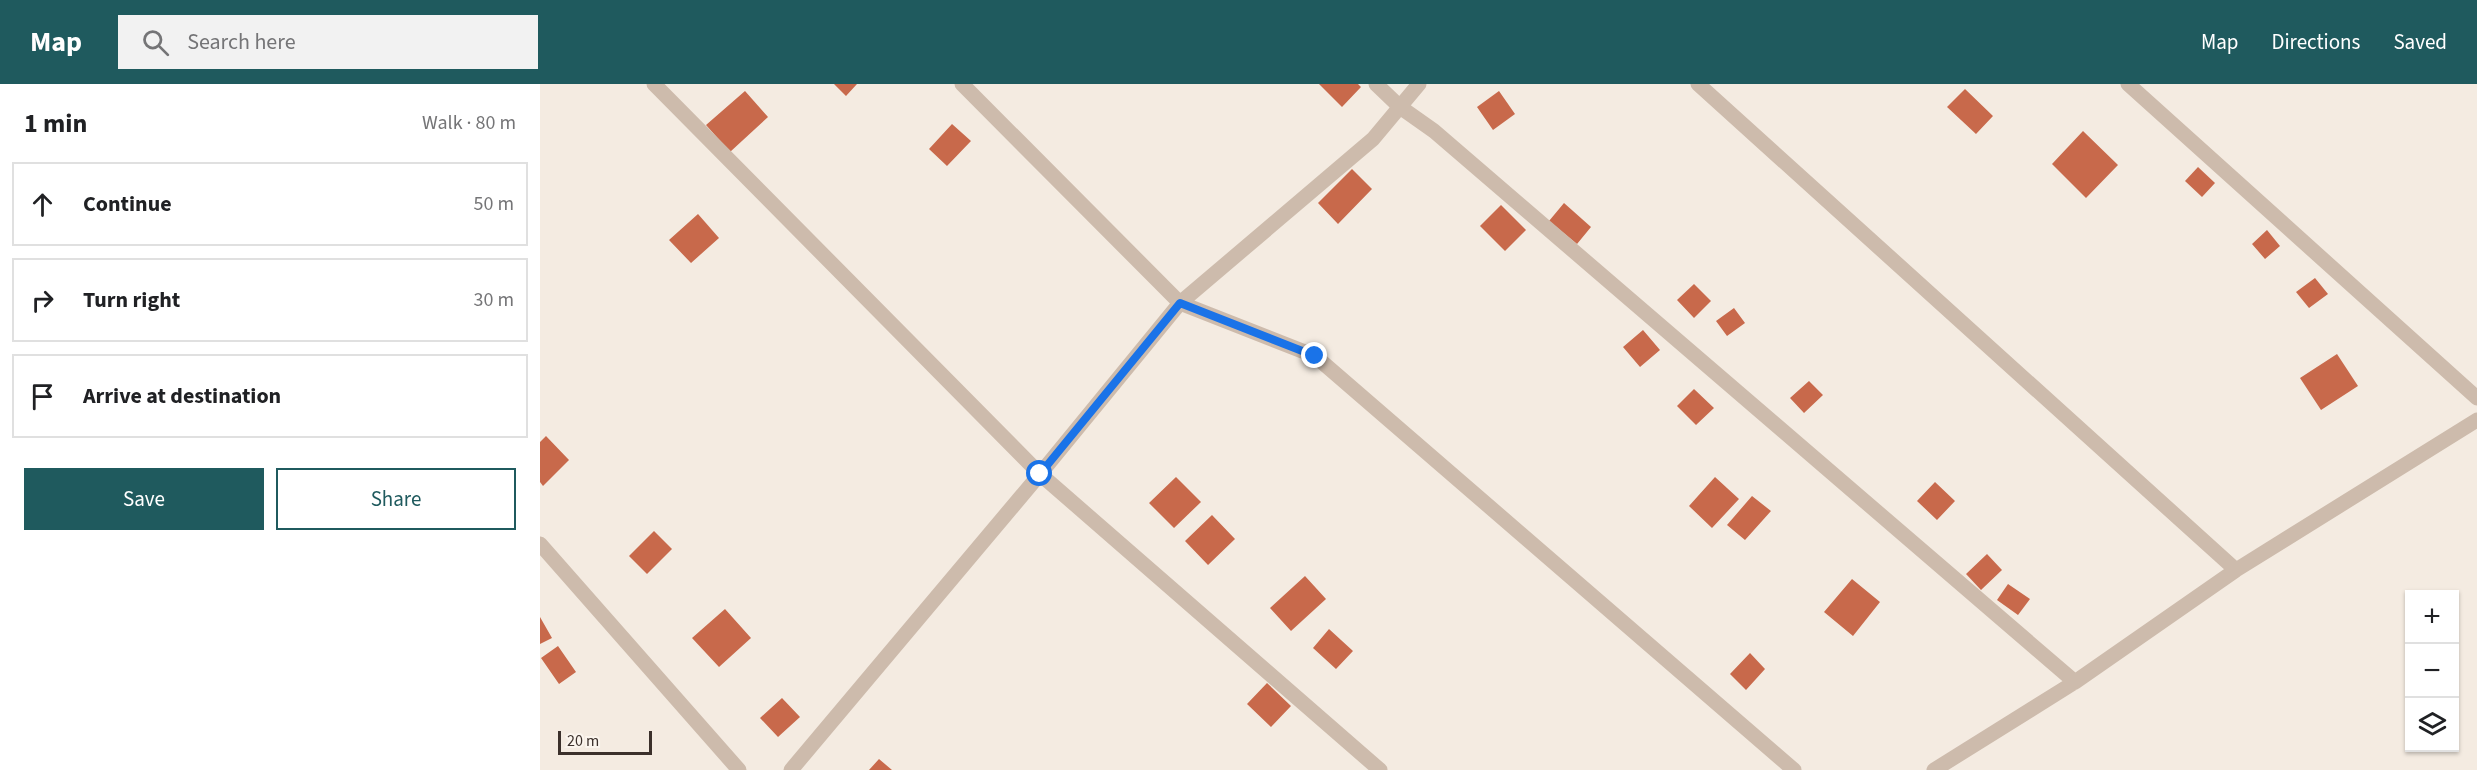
<!DOCTYPE html>
<html lang="en">
<head>
<meta charset="utf-8">
<style>
  :root { --surface:#fff; --page:#f2f2f2; --text:#202124; --muted:#757577; --line:#e0e0e0; --accent:#1f5a5e }
  body { margin:0; font-family:"Source Sans 3",sans-serif; background:var(--page); color:var(--text) }
  .controls { position:absolute; right:18px; bottom:18px; display:grid; overflow:hidden; border-radius:0px; box-shadow:0 2px 4px #0004 }
  .controls button { width:54px; height:54px; display:grid; place-items:center; padding:0; border:0; border-bottom:2px solid var(--line); background:var(--surface); color:var(--text); font:30px sans-serif }
  .scale { position:absolute; left:18px; bottom:15px; width:94px; box-sizing:border-box; padding-left:6px; border:3px solid #3b302b; border-top:0; font-size:16px; line-height:21px; white-space:nowrap; color:#3b302b; -webkit-text-stroke:4px #fbf5ee; paint-order:stroke }
  .stop { position:absolute; width:18px; height:18px; margin:-14px; border:4px solid #1a73e8; border-radius:50%; background:#fff }
  .stop.end { background:#1a73e8; border-color:#fff; box-shadow:0 2px 6px #0008 }
  .list { margin:0; padding:0; list-style:none }
  h2 { display:flex; justify-content:space-between; align-items:center; height:78px; margin:0; padding:0 24px; font-size:26px }
  h2 small { font-size:20px; font-weight:400; color:var(--muted) }
  .list li { display:grid; grid-template-columns:39px 1fr auto; gap:18px; align-items:center; box-sizing:border-box; height:84px; margin:0 12px 12px; padding:0 12px; border:2px solid var(--line); border-radius:0px }
  .list b { display:block; font-size:22px; white-space:nowrap }
  .list em { font-size:20px; font-style:normal; color:var(--muted) }
  .actions { display:flex; gap:12px; padding:18px 24px }
  .actions a { flex:1; padding:14px 0; border:2px solid var(--accent); border-radius:0px; text-align:center; font-size:21px; color:var(--accent) }
  .actions .main { background:var(--accent); color:#fff }
  .icon { flex:none; width:33px; height:33px; fill:none; stroke:currentColor; stroke-width:2; stroke-linecap:round; stroke-linejoin:round }
  .map { position:relative; flex:none; width:1937px; height:686px; overflow:hidden }
  header { display:flex; align-items:center; gap:36px; box-sizing:border-box; height:84px; padding:0 30px; background:var(--accent); color:#fff }
  header strong { font-size:28px }
  nav { display:flex; gap:33px; margin-inline-start:auto; font-size:21px }
  .search { width:420px; height:54px; background:var(--page); display:flex; align-items:center; gap:15px; box-sizing:border-box; padding:0 21px; border-radius:0px; color:var(--muted); font-size:22px }
  main { display:flex }
  aside { flex:1; background:var(--surface) }
  .map>svg:first-child { display:block }
  .building { fill:#c8694b }
  .lines { fill:none; stroke-linecap:round; stroke-linejoin:round }
  .minor { stroke:#cdbbac; stroke-width:15 }
  .route { stroke:#1a73e8; stroke-width:8 }
</style>
</head>
<body>
<header>
<strong>Map</strong>
<div class="search"><svg class="icon" aria-label="search" viewBox="0 0 24 24"><circle cx="10" cy="10" r="6"/><path d="M15 15l6 6"/></svg>Search here</div>
<nav><a>Map</a><a>Directions</a><a>Saved</a></nav>
</header>
<main>
<aside>
<h2>1 min<small>Walk · 80 m</small></h2>
<ul class="list">
<li><svg class="icon" aria-label="ahead" viewBox="0 0 24 24"><path d="M12 20V5M6 11l6-6 6 6"/></svg><div><b>Continue</b></div><em>50 m</em></li>
<li><svg class="icon" aria-label="right" viewBox="0 0 24 24"><path d="M7 20v-9h11M14 6l5 5-5 5"/></svg><div><b>Turn right</b></div><em>30 m</em></li>
<li><svg class="icon" aria-label="arrive" viewBox="0 0 24 24"><path d="M6 21V4h12l-3 4 3 4H6"/></svg><div><b>Arrive at destination</b></div></li>
</ul>
<div class="actions"><a class="main">Save</a><a>Share</a></div>
</aside>
<div class="map">
<svg width="1937" height="686" viewBox="0 0 1937 686">
  <rect width="100%" height="100%" fill="#f4ebe1"/>
  <path class="building" d="M 294,0 L 317,0 L 306,12 Z
    M 779,0 L 818,0 L 821,3 L 802,23 Z
    M 1425,5 L 1453,32 L 1436,50 L 1407,23 Z
    M 205,7 L 228,33 L 190,68 L 166,41 Z
    M 959,7 L 975,30 L 953,46 L 937,23 Z
    M 412,40 L 431,57 L 407,82 L 389,65 Z
    M 1543,47 L 1578,81 L 1546,114 L 1512,80 Z
    M 1658,83 L 1675,99 L 1662,113 L 1645,97 Z
    M 812,85 L 832,105 L 798,140 L 778,119 Z
    M 1024,119 L 1051,143 L 1037,160 L 1009,137 Z
    M 961,121 L 986,146 L 965,167 L 940,142 Z
    M 158,130 L 179,154 L 151,179 L 129,156 Z
    M 1727,146 L 1740,162 L 1725,175 L 1712,160 Z
    M 1775,194 L 1788,210 L 1769,224 L 1756,208 Z
    M 1154,200 L 1171,217 L 1154,234 L 1137,216 Z
    M 1194,224 L 1205,239 L 1187,252 L 1176,237 Z
    M 1103,246 L 1120,266 L 1100,283 L 1083,263 Z
    M 1797,270 L 1818,302 L 1781,326 L 1760,294 Z
    M 1269,297 L 1283,311 L 1264,329 L 1250,314 Z
    M 1154,305 L 1174,324 L 1156,341 L 1137,322 Z
    M 6,352 L 29,376 L 3,402 L 0,398 L 0,358 Z
    M 636,393 L 661,418 L 634,444 L 609,419 Z
    M 1175,393 L 1199,415 L 1172,444 L 1149,422 Z
    M 1395,398 L 1415,417 L 1397,436 L 1377,417 Z
    M 1212,412 L 1231,427 L 1205,456 L 1187,441 Z
    M 672,431 L 695,455 L 668,481 L 645,457 Z
    M 114,447 L 132,465 L 107,490 L 89,472 Z
    M 1447,470 L 1462,486 L 1441,506 L 1426,490 Z
    M 765,492 L 786,515 L 751,547 L 730,524 Z
    M 1312,495 L 1340,518 L 1313,552 L 1284,528 Z
    M 1468,500 L 1490,515 L 1478,531 L 1457,516 Z
    M 185,525 L 211,554 L 179,583 L 152,554 Z
    M 0,533 L 12,554 L 0,560 Z
    M 789,545 L 813,567 L 796,585 L 773,564 Z
    M 18,562 L 36,588 L 19,600 L 1,574 Z
    M 1210,569 L 1225,585 L 1206,606 L 1190,590 Z
    M 727,599 L 751,622 L 731,643 L 707,620 Z
    M 242,614 L 260,633 L 238,653 L 220,634 Z
    M 339,675 L 352,686 L 329,686 Z"/>
  <g class="lines">
    <path class="minor" d="M 114,0 L 500,390 L 840,686
      M 422,0 L 640,219 L 775,272 L 1254,686
      M 836,0 L 860,23 L 894,47 L 1535,598 L 1696,486 L 1937,336
      M 1158,0 L 1696,486
      M 1588,0 L 1937,314
      M 0,460 L 199,686
      M 251,686 L 500,390 L 640,219 L 833,55 L 879,0
      M 1394,686 L 1535,598"/>
  </g>
  <g class="lines">
    <path class="route" d="M 500,390 L 640,219 L 775,272"/>
  </g>
</svg>
<div class="controls">
<button>+</button>
<button>−</button>
<button><svg class="icon" aria-label="layers" viewBox="0 0 24 24"><path d="M12 4l9 5-9 5-9-5zM3 14l9 5 9-5"/></svg></button>
</div>
<div class="scale">20 m</div>
<div class="stop" style="left:500px;top:390px"></div>
<div class="stop end" style="left:775px;top:272px"></div>
</div>
</main>
</body>
</html>
